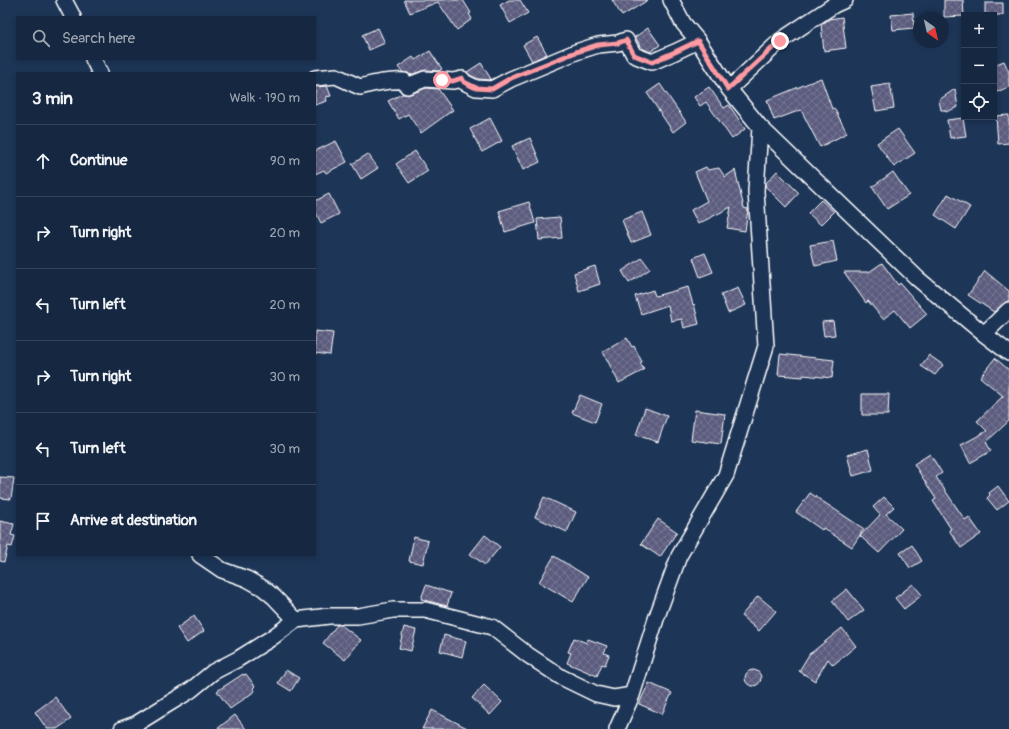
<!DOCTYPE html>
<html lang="en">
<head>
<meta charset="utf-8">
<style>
  :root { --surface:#162841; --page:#23344c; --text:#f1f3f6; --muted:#9ea6b1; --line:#35445a }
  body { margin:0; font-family:Pangolin,sans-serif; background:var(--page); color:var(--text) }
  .controls { position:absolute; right:12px; top:12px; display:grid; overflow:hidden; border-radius:0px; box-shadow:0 2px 6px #0003 }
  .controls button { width:36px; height:36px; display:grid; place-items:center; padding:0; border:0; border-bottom:1px solid var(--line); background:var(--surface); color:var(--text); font:20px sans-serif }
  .compass { position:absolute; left:913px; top:12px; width:36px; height:36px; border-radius:50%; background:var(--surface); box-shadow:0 2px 6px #0003; rotate:146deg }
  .stop { position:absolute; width:12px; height:12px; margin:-9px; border:3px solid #ff9aa2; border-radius:50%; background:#fff }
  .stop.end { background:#ff9aa2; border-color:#fff; box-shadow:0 1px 4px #0008 }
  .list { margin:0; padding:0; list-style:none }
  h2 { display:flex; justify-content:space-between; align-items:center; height:52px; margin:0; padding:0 16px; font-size:17px }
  h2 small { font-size:13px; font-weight:400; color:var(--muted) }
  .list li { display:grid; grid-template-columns:26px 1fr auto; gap:12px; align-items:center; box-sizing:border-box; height:72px; padding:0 16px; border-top:1px solid var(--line) }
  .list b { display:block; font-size:15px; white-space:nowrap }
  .list em { font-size:13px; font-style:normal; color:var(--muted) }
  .icon { flex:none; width:22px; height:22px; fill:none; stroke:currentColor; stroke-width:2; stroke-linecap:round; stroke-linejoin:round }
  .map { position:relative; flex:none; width:1009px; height:729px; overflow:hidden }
  .search { position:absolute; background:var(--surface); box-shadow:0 2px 6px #0003; left:16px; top:16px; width:300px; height:44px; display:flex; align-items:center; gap:10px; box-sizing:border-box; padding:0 14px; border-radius:0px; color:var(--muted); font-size:15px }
  .panel { position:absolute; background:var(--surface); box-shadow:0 2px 6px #0003; left:16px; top:72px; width:300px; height:484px; border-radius:0px }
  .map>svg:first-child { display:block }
  .building { fill:url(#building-cross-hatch); stroke:#fff }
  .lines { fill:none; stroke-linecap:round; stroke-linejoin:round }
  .minor-casing { stroke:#fff; stroke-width:18 }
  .minor { stroke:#1d3557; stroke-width:15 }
  .route { stroke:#ff9aa2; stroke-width:5 }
</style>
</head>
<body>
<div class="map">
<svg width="1009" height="729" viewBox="0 0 1009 729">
  <defs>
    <pattern id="building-cross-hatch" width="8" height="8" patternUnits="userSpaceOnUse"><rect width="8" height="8" fill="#5c5c7f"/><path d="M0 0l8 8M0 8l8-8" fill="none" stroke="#747492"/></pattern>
  </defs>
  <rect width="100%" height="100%" fill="#1d3557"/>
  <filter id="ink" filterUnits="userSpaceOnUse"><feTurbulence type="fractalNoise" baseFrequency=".025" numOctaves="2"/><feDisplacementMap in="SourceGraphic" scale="8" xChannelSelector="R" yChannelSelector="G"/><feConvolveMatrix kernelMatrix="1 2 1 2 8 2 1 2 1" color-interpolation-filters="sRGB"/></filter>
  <g filter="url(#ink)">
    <path class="building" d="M 404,0 L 463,0 L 471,13 L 469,14 L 472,19 L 457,30 L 438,2 L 410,13 Z
      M 509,0 L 520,0 L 528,13 L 510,23 L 500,5 Z
      M 612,0 L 648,0 L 622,16 Z
      M 944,0 L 963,0 L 964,16 L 944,17 Z
      M 985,3 L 1003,3 L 1003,15 L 985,15 Z
      M 913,13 L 914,28 L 893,30 L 891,15 Z
      M 842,17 L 846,48 L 824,51 L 821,25 L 829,19 Z
      M 378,28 L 385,43 L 369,50 L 362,35 Z
      M 648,28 L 660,45 L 650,52 L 642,48 L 635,37 Z
      M 537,37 L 547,54 L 532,61 L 523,45 Z
      M 430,51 L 442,69 L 439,71 L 425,70 L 410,75 L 408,73 L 402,72 L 398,67 L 413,57 L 415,60 Z
      M 1004,61 L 1009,72 L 1009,87 L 994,93 L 994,65 Z
      M 481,63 L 491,79 L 490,80 L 478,79 L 470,75 L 467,72 Z
      M 821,78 L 832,109 L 834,108 L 847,133 L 820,147 L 801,110 L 774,120 L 767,100 Z
      M 660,84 L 686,122 L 673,132 L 647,93 Z
      M 890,84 L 894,108 L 876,111 L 871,87 Z
      M 327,86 L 331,96 L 326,97 L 327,101 L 315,105 L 315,87 Z
      M 709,87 L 724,108 L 729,105 L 745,129 L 732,139 L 706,102 L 700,106 L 694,97 Z
      M 426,88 L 438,89 L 453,110 L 421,133 L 408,114 L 399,119 L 388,101 L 402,94 L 410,94 Z
      M 955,89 L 958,107 L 946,112 L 945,110 L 941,110 L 939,100 Z
      M 1009,115 L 1009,143 L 998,144 L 996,116 Z
      M 490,118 L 502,141 L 482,152 L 470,129 Z
      M 963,118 L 966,136 L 950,138 L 947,120 Z
      M 898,129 L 915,153 L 894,167 L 877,143 Z
      M 530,138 L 540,162 L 523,170 L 512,146 Z
      M 336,141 L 347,162 L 326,173 L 324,170 L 315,174 L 315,151 Z
      M 415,151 L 428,171 L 409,183 L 396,164 Z
      M 368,154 L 378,168 L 361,179 L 352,164 Z
      M 706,167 L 708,170 L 719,168 L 725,177 L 735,170 L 744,208 L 748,209 L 745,231 L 727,228 L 731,207 L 698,224 L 691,210 L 707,201 L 695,172 Z
      M 777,171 L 799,193 L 786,207 L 765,186 L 766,183 Z
      M 893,172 L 909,195 L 887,209 L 872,187 Z
      M 329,194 L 339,214 L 321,223 L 315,211 L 315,201 Z
      M 948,194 L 970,207 L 956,229 L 935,215 Z
      M 821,200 L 834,212 L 821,225 L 808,213 Z
      M 529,202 L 535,223 L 505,232 L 499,211 Z
      M 642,212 L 651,235 L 631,243 L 622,220 Z
      M 560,217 L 562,238 L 539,240 L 537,219 Z
      M 833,241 L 837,261 L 815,266 L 810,245 Z
      M 705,253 L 713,272 L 700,277 L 693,258 Z
      M 642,258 L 650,269 L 629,283 L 622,271 Z
      M 882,263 L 898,285 L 900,283 L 927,314 L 910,328 L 895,310 L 883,319 L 868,301 L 866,303 L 844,272 L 869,272 Z
      M 595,266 L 600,284 L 579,291 L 574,273 Z
      M 985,271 L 1009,291 L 1009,300 L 1003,304 L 994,312 L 968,295 Z
      M 688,287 L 693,305 L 694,304 L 699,324 L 684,328 L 682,319 L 671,321 L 668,305 L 641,314 L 635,296 L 653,290 L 655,296 Z
      M 738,288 L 746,305 L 728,313 L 721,295 Z
      M 833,321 L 835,335 L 824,336 L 822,322 Z
      M 315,331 L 333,333 L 330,355 L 315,353 Z
      M 627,338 L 632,347 L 634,346 L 642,362 L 640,363 L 644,370 L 619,383 L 603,352 Z
      M 780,354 L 834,360 L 832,378 L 803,375 L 803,377 L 778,375 Z
      M 929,355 L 943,365 L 935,375 L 921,366 Z
      M 995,358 L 1009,370 L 1009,421 L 986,442 L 991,451 L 970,463 L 961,445 L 987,431 L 977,421 L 1003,396 L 980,377 Z
      M 862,394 L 889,394 L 888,415 L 862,415 Z
      M 580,395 L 602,404 L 595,422 L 572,413 Z
      M 645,408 L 667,416 L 658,442 L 636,435 Z
      M 695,410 L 725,414 L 721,444 L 691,440 Z
      M 868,449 L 873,470 L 853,476 L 847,455 Z
      M 930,454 L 942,473 L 936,477 L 965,520 L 969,517 L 981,534 L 961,548 L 949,530 L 951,529 L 933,501 L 936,499 L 914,464 Z
      M 0,477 L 14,478 L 11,499 L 0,498 Z
      M 998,486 L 1009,501 L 997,510 L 987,498 L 990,495 L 989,493 Z
      M 810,493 L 864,529 L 852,547 L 823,528 L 822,530 L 796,512 Z
      M 544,497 L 576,512 L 567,532 L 535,517 Z
      M 884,497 L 894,507 L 886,514 L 902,529 L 879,553 L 860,536 L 880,515 L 873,507 Z
      M 658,519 L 677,532 L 660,557 L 641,544 Z
      M 0,521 L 14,524 L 11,535 L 15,536 L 12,547 L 8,546 L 4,562 L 0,561 Z
      M 485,535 L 500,547 L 485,565 L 470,554 Z
      M 414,537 L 428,541 L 423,564 L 409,561 Z
      M 912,545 L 922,561 L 910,568 L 900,553 Z
      M 554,556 L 588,577 L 573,602 L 539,582 Z
      M 913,584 L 922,595 L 904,609 L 895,598 Z
      M 426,585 L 451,593 L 447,606 L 421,599 Z
      M 847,589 L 864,610 L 848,622 L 832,601 Z
      M 758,596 L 776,611 L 759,631 L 741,616 Z
      M 194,616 L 204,631 L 187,643 L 177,628 Z
      M 337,625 L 341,625 L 361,640 L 345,660 L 323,643 Z
      M 404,627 L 416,630 L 411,651 L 399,648 Z
      M 842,628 L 856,646 L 833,665 L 828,659 L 815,681 L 799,671 L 810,653 L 811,653 Z
      M 444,635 L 466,641 L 462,657 L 440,651 Z
      M 574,638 L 587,643 L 588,639 L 607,646 L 604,653 L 609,655 L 605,665 L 602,664 L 597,676 L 567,663 L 571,653 L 568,652 Z
      M 286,670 L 299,678 L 291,691 L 278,683 Z
      M745 678a8 8 0 1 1 16 0a8 8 0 1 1-16 0Z
      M 243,674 L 244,675 L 246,674 L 255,686 L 253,688 L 255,691 L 230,709 L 217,691 Z
      M 649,683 L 672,693 L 662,714 L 639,704 Z
      M 484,685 L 502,702 L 490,715 L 472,698 Z
      M 55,697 L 71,719 L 57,729 L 47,729 L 35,712 Z
      M 432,710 L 469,729 L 422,729 Z
      M 235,715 L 246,729 L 217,729 Z"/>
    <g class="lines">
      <g class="minor-casing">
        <path id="minor" d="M 64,0 L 73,17
          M 671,0 L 683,23 L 698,41 L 729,89 L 760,127 L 918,279 L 984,334 L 1009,353
          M 93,59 L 100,73
          M 315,78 L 336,76 L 360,87 C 375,83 389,80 404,81 L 407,86 L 425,79 L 453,81 L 462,79 L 464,82 L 476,88 L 492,89 L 511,79 L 576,52 L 598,45 L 618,43 L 626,40 L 634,55 L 652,62 L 675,52 L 698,41
          M 729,89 L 780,41 L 834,5 L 845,0
          M 984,334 L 1009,310
          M 200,555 L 222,570 L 247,579 L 263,588 L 274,597 L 296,620
          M 122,729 L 136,724 L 165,706 L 191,690 L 213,672 L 238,659 L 270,639 L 296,620 L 329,616 L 358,616 L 393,610 L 425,610 L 492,627 L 528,655 L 561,677 L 596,694 L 614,698 L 632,695
          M 617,729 L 632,695 L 656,619 L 679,556 L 726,475 L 766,346 L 756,191 L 760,127"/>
      </g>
      <use href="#minor" class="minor"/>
    </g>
  </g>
  <g class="lines" filter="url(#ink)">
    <path class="route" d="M 442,80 L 453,81 L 462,78 L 464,82 L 476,88 L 492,89 L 511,78 L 576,52 L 598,45 L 618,43 L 626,40 L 634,55 L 652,62 L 675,52 L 698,41 L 728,89 L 780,41"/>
  </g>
</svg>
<div class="controls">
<button>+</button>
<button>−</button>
<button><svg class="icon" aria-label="locate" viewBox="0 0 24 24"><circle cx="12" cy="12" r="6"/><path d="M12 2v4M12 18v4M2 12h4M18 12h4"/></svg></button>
</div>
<svg class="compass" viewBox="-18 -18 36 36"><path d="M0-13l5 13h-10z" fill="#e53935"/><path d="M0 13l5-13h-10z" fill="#9ea6b1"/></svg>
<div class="stop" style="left:442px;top:80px"></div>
<div class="stop end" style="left:780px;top:41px"></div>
<div class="search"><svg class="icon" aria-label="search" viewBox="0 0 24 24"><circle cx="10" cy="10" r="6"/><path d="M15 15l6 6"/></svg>Search here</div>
<section class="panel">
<h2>3 min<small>Walk · 190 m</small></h2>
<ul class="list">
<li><svg class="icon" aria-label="ahead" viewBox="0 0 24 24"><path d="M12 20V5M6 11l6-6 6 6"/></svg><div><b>Continue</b></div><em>90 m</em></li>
<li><svg class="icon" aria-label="right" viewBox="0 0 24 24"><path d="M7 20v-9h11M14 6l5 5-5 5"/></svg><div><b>Turn right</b></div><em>20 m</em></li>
<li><svg class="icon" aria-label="left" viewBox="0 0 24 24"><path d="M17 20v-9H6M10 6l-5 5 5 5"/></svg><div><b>Turn left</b></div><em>20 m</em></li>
<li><svg class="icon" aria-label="right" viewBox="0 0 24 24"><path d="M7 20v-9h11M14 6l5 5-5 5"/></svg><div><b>Turn right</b></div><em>30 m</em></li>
<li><svg class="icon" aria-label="left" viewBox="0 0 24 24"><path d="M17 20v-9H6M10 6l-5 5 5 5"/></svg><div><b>Turn left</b></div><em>30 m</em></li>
<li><svg class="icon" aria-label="arrive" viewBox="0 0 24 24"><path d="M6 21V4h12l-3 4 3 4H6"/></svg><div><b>Arrive at destination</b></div></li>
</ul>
</section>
</div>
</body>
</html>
